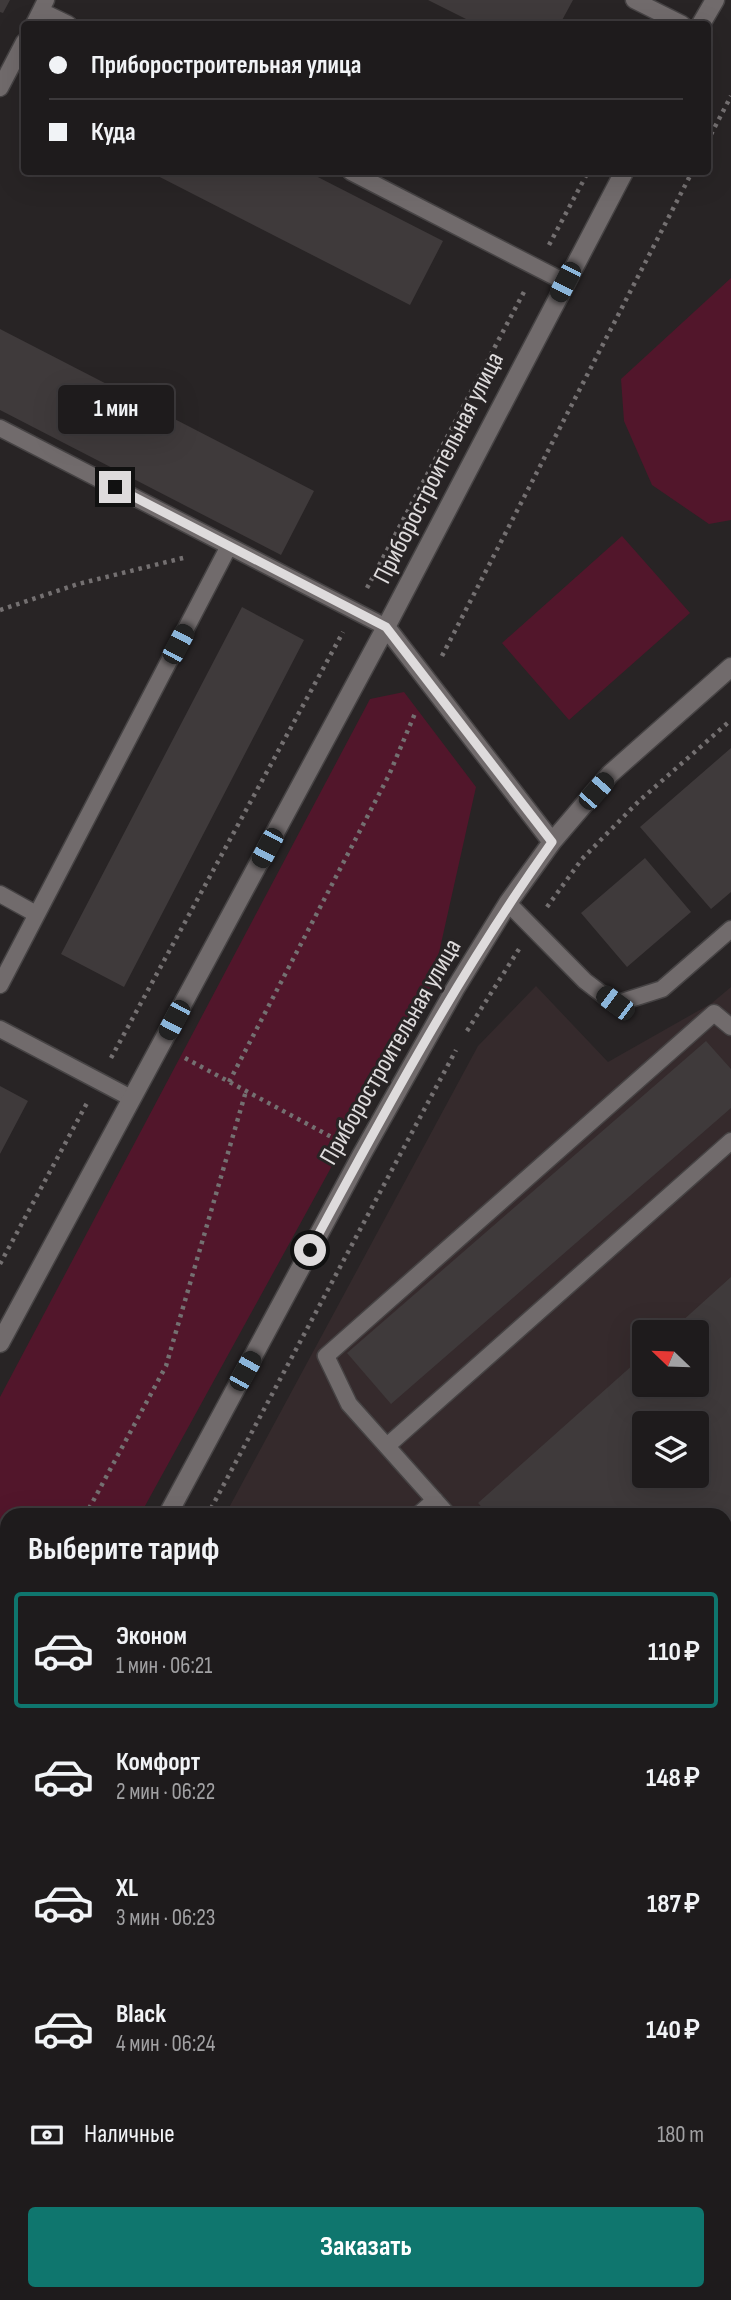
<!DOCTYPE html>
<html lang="ru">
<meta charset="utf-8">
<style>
:root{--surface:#1e1b1c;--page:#262425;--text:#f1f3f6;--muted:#a1a1a3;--line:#3c393b;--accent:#0f766e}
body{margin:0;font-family:"Sofia Sans Condensed",sans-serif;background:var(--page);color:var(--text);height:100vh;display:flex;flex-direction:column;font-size:26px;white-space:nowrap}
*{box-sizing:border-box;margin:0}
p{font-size:23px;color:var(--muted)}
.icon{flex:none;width:38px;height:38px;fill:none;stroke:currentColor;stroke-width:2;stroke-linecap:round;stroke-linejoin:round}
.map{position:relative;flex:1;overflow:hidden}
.drawer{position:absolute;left:0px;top:1508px;width:732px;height:793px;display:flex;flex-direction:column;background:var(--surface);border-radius:21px 21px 0 0;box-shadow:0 7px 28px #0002,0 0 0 2px var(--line)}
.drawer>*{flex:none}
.banner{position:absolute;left:21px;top:21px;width:690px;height:154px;border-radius:7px;box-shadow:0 7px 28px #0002,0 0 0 2px var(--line);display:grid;align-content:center;height:154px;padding:0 28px;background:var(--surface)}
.needle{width:46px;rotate:293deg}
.controls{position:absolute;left:632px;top:1320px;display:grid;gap:14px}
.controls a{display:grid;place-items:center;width:77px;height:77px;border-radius:7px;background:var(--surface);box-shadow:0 7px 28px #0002,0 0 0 2px var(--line);font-size:35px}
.end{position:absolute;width:32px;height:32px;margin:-16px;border:9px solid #dedbdc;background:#111;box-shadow:0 0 0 4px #111}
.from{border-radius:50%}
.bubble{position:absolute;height:49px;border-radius:7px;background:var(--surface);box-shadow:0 7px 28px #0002,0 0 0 2px var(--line);font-size:23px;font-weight:700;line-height:49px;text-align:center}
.car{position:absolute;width:21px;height:42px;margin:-21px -10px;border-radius:9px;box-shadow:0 0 5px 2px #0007;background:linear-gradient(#222 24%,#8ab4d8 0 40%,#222 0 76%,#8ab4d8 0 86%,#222 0)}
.banner b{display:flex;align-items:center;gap:24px;height:66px;font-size:26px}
.banner b+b{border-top:2px solid var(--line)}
.banner i{width:18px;height:18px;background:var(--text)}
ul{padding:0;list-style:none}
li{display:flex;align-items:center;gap:21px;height:116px;margin:0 14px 10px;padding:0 14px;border:4px solid transparent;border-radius:7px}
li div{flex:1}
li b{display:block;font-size:26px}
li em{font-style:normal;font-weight:700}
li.current{border-color:var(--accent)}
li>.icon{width:63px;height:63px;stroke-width:1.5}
h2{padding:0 28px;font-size:32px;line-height:84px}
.pay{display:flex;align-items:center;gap:18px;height:77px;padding:0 28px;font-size:26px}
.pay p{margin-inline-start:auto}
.button{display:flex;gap:14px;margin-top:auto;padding:14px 28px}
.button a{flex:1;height:80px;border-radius:7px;background:var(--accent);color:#fff;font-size:28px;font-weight:700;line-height:80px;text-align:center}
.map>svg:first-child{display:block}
.built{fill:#352a2c;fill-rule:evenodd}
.green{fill:#52162b}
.building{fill:#3f3a3b;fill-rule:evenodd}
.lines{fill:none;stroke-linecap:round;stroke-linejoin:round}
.lane-casing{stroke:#464344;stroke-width:19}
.secondary-casing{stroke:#464344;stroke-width:21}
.path{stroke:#747071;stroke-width:4.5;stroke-dasharray:3.5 5;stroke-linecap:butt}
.lane{stroke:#716b6c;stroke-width:16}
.secondary{stroke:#716b6c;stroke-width:18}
.route{stroke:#dedbdc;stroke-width:9}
.labels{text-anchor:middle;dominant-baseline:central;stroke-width:6;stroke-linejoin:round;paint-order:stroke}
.street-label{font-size:26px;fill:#dedbdc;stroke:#282425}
</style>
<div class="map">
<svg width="731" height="2300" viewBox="0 0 731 2300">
<rect width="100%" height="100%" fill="#282425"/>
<path class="built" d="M 536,986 L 608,1062 L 712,1003 L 731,987 L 731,2300 L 187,2300 L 190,2294 L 724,2294 L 724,1516 L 225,1515 L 478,1046 ZM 644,1332 L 696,1332 L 696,1384 L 644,1384 ZM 644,1423 L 696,1423 L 696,1475 L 644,1475 Z"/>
<path class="green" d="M 731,278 L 731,520 L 709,524 L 652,485 L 624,421 L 621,379 Z
M 622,536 L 690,613 L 569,720 L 502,643 Z
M 404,692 L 476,787 L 432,984 L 140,1515 L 7,1516 L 7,1757 L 0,1770 L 0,1397 L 370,699 Z"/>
<path class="building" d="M 0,0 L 10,0 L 3,13 L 0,12 Z
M 428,0 L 573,0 L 560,24 L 476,24 Z
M 150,172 L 308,172 L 443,241 L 410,305 Z
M 0,329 L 314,491 L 281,555 L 0,410 Z
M 242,607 L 304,640 L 124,987 L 61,954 Z
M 731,748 L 731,892 L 711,909 L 640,827 Z
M 645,858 L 691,912 L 627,967 L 581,913 Z
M 706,1041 L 731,1069 L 731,1108 L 391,1404 L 347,1353 Z
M 0,1086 L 28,1101 L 0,1154 Z
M 731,1277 L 731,1787 L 724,1780 L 724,1516 L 490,1516 L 478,1503 L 644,1355 L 644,1384 L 696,1384 L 696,1332 L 670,1332 ZM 644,1423 L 696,1423 L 696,1475 L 644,1475 Z
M 724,1869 L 731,1876 L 731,2001 L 724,1994 Z
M 0,1992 L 7,1995 L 7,2294 L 58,2294 L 55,2300 L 0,2300 Z"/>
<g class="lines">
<g class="lane-casing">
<path id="lane" d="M 634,0 L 682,24
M 41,11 L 68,24
M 34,24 L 46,0
M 0,88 L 24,42
M 351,172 L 565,282
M 0,428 L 386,627
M 0,894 L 36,914
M 508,903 L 585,981 L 615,1004 L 662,989 L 731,929
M 0,985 L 229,546
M 0,1029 L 131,1098
M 387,1446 L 731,1141
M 417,1516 L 435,1500
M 449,1516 L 349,1404 L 326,1356 L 714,1013 L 731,1027
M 724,1824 L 731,1831
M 724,2239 L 731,2234
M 155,2300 L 158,2294
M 650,2300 L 657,2294"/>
</g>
<g class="secondary-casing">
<path id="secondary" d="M 701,24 L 715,0
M 386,627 L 552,842
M 0,1343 L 386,627 L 624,172
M 167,1516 L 362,1154 L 455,989 L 508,903 L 552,842 L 610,774 L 731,667
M 0,1823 L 7,1810"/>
</g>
<path class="path" d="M 707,142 L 731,96
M 549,245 L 588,172
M 367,588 L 525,290
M 0,610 L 78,584 L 187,557
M 442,656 L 692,172
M 547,907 L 582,859 L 639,801 L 731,720
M 467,1031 L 519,949
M 111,1058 L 343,632
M 185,1058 L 337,1140
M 229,1082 L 389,775 L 416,711
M 0,1264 L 87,1103
M 85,1516 L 166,1366 L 246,1091
M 207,1516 L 456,1050
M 0,1672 L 7,1659
M 0,1900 L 7,1887"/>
<use href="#lane" class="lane"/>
<use href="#secondary" class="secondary"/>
</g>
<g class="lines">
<path class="route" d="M 115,487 L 386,627 L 552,842 C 460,971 385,1111 310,1250"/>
</g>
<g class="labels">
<g class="street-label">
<text transform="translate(439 468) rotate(-63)">Приборостроительная улица</text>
<text transform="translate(391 1052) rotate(-60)">Приборостроительная улица</text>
</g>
</g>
</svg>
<div class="controls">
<a><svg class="needle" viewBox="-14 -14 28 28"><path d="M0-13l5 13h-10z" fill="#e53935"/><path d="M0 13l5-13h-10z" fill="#a1a1a3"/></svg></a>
<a><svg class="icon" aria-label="layers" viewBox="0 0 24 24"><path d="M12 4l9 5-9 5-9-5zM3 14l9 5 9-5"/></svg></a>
</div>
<i class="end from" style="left:310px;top:1250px"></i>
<i class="end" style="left:115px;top:487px"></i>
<div class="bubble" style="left:58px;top:385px;width:116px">1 мин</div>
<i class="car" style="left:565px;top:282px;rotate:207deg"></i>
<i class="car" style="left:178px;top:644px;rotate:28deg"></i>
<i class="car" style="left:596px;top:791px;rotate:41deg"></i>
<i class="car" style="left:267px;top:848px;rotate:208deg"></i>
<i class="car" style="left:615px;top:1003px;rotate:307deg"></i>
<i class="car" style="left:174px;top:1020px;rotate:208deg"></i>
<i class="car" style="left:245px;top:1371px;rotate:29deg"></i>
<div class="banner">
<b><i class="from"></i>Приборостроительная улица</b>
<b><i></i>Куда</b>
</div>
<section class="drawer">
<h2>Выберите тариф</h2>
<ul>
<li class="current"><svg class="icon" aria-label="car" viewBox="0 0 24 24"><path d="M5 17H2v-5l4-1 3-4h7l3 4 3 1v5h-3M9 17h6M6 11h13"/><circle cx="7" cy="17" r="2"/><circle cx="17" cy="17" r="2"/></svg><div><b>Эконом</b><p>1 мин · 06:21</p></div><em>110 ₽</em></li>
<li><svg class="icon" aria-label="car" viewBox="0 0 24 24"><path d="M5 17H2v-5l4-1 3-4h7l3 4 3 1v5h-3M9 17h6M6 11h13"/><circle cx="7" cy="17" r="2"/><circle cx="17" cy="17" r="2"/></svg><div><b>Комфорт</b><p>2 мин · 06:22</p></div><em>148 ₽</em></li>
<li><svg class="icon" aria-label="car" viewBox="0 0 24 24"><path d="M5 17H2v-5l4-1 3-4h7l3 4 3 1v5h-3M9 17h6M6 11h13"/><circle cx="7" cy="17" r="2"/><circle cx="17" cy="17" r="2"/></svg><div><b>XL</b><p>3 мин · 06:23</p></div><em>187 ₽</em></li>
<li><svg class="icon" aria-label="car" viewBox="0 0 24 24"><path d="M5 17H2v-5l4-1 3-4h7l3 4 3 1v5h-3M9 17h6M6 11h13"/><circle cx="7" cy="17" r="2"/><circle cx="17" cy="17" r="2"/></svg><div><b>Black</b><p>4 мин · 06:24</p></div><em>140 ₽</em></li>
</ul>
<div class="pay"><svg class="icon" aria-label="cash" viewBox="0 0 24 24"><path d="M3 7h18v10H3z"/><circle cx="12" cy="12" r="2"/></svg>Наличные<p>180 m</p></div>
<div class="button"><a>Заказать</a></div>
</section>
</div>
